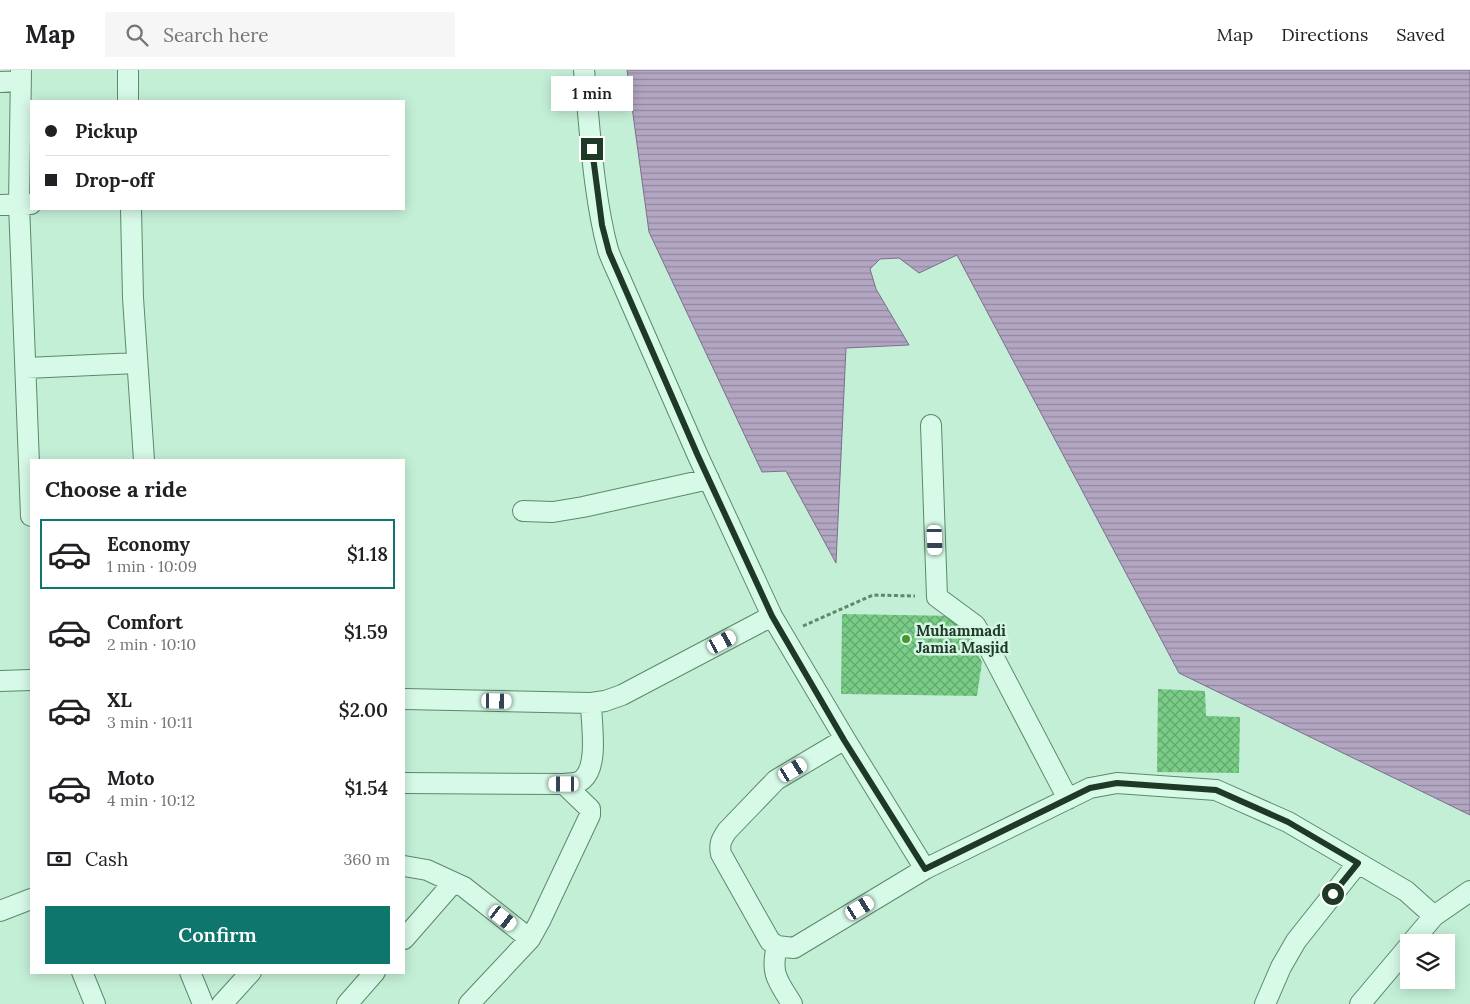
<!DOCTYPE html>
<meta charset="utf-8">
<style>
:root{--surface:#fff;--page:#f6f6f6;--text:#202124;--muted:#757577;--line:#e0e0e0;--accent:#0f766e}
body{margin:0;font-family:Lora,serif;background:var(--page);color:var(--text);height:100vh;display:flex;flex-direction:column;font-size:19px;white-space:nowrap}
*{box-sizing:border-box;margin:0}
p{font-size:16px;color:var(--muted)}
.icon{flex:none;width:28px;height:28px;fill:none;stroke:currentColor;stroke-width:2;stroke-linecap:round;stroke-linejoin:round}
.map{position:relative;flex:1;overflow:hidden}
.panel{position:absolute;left:30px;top:389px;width:375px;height:515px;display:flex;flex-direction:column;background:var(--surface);border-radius:0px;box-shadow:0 2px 12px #0003}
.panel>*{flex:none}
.hud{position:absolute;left:30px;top:30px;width:375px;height:110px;border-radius:0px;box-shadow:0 2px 12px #0003;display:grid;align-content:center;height:110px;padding:0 15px;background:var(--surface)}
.fabs{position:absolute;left:1400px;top:864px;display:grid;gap:10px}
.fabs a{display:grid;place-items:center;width:55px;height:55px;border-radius:0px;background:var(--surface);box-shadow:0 2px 12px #0003;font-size:25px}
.end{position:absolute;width:22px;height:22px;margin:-11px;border:6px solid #1e3925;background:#fff;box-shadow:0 0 0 2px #fff}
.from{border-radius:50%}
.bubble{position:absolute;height:35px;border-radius:0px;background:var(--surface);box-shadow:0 2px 12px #0003;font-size:16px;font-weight:600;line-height:35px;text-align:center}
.car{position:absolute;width:15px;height:30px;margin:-15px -8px;border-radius:6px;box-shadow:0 0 4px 1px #0007;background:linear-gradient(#fff 24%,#345 0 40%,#fff 0 76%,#345 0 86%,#fff 0)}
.hud b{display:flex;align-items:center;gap:18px;height:48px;font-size:19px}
.hud b+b{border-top:1px solid var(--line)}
.hud i{width:12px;height:12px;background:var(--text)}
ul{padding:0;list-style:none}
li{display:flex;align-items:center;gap:15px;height:70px;margin:0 10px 8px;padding:0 5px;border:2px solid transparent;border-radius:0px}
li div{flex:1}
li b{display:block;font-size:19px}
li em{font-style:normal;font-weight:600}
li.on{border-color:var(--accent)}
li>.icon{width:45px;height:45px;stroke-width:1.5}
h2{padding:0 15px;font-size:22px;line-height:60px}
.pay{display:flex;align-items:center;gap:12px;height:55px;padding:0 15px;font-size:19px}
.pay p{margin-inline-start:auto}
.cta{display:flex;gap:10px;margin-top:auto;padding:10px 15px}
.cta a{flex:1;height:58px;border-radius:0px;background:var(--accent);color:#fff;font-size:20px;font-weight:600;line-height:58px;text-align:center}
header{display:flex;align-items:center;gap:30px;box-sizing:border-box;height:70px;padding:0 25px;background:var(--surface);border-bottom:1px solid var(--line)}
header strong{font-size:24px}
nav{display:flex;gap:28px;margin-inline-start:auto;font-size:18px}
.search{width:350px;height:45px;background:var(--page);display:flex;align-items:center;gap:12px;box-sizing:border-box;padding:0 18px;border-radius:0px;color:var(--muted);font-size:19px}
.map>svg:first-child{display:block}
.water{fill:url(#water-rules);stroke:#7e6c90}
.building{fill:url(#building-cross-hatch)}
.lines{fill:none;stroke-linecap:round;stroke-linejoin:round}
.street-casing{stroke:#5a8a68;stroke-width:22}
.path{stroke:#5a8a68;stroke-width:3;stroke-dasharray:4 2.5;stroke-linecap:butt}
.street{stroke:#d7f9e7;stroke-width:20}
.route{stroke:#1e3925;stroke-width:6}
.poi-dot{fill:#469929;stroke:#d4f6e4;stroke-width:2}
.labels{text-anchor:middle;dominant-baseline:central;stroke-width:5;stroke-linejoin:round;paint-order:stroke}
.poi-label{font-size:15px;font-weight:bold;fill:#1e3925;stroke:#d4f6e4;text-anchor:start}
</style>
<header>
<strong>Map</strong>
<div class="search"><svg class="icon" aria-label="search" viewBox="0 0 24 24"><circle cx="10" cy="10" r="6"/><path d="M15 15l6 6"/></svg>Search here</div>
<nav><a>Map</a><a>Directions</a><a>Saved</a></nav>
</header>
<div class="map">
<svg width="1470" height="934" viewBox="0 0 1470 934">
<defs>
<pattern id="water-rules" width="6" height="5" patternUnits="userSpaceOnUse" patternTransform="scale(1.25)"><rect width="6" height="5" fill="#b3a6c2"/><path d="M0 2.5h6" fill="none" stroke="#91889d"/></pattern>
<pattern id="building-cross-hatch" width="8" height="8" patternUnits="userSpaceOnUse" patternTransform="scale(1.25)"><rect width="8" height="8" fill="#79cd87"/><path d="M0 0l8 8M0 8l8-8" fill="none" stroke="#63a76e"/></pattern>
</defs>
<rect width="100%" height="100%" fill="#c4efd7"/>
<path class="water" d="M 627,0 L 1470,0 L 1470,745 L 1179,603 L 957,185 L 919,203 L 899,188 L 880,189 L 870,199 L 876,219 L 909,275 L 846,278 L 836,493 L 786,401 L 762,402 L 649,162 Z"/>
<path class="building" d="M 842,544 L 957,546 L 982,592 L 977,626 L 841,624 Z
M 1158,619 L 1205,621 L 1206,646 L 1240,647 L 1239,703 L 1157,702 Z"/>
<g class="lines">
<g class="street-casing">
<path id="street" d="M 21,0 L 19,134 L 31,446
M 128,0 L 128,31
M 584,0 C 590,58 593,124 608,180 C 611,189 616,199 620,208 L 698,386 L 772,546 L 845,669 L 925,799 L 1090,718 L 1117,713 L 1216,720 L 1288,752 L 1406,821 L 1434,846
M 0,12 L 20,11
M 0,135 L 31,134
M 131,139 L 133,228 L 144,390
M 26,298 L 137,293
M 931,355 L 937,527 L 975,555 L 990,580 L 1068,729
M 523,441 L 553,442 L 583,437 L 709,409
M 0,611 L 31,610
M 404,629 L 591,633 L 605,631 L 622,625 L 772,546
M 845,669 L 776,710 L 727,761 C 721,770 719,774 721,784 L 770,871 L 777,876 L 794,878 L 925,799
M 404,713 L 564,714 C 571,713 578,714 583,709 C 599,695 591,652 591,633
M 404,796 L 427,800 L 464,817 L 530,869
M 0,841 L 31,829
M 404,869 L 453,813
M 1412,872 L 1434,846 L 1470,821
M 777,876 C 770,904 778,911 792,934
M 82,902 L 95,934
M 190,902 L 203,934
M 222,934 L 251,902
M 347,934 L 375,902
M 469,934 L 530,869 L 540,851 L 590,745 L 590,739 L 564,714
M 1265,934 L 1281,897 L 1296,871 L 1358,793
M 1360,934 L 1409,876"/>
</g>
<path class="path" d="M 803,556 L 873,525 L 915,526"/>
<use href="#street" class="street"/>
</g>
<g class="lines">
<path class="route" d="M 592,79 L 602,155 L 609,182 L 698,386 L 772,546 L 844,670 L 925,799 L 1090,718 L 1117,713 L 1216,720 L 1288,752 L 1358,793 L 1333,824"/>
</g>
<circle class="poi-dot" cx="906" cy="569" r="5"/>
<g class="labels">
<g class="poi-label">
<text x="916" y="560">Muhammadi<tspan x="916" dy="17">Jamia Masjid</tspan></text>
</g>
</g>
</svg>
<div class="fabs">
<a><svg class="icon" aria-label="layers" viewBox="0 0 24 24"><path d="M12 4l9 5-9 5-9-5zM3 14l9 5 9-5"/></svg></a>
</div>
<i class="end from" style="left:1333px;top:824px"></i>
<i class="end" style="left:592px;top:79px"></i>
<div class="bubble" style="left:551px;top:6px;width:82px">1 min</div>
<i class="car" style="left:935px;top:470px;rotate:178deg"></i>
<i class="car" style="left:722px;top:572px;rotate:62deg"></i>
<i class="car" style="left:497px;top:631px;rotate:91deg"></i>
<i class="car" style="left:793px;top:700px;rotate:59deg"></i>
<i class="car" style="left:564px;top:714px;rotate:270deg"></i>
<i class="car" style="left:860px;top:838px;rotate:59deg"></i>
<i class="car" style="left:503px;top:848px;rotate:128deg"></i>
<div class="hud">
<b><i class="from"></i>Pickup</b>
<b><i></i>Drop-off</b>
</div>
<section class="panel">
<h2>Choose a ride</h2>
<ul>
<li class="on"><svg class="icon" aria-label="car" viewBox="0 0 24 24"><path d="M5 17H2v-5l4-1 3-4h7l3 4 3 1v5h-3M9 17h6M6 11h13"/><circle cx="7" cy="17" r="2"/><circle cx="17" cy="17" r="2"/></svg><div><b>Economy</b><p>1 min · 10:09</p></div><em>$1.18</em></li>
<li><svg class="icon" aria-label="car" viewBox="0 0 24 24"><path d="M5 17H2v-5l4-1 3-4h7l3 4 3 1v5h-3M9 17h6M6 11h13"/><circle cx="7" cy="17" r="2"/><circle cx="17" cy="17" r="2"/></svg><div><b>Comfort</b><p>2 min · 10:10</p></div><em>$1.59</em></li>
<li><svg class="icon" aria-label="car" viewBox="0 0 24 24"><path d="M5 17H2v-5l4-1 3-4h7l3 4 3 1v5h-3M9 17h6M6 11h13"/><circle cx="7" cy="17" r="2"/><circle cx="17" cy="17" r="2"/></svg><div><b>XL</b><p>3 min · 10:11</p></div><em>$2.00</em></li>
<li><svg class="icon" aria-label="car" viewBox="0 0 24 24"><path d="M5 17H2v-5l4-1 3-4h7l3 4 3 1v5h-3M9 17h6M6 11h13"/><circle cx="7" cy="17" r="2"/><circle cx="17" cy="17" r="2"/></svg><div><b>Moto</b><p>4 min · 10:12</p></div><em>$1.54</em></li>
</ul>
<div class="pay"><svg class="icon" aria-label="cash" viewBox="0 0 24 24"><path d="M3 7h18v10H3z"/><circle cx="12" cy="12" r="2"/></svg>Cash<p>360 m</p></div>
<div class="cta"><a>Confirm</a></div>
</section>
</div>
